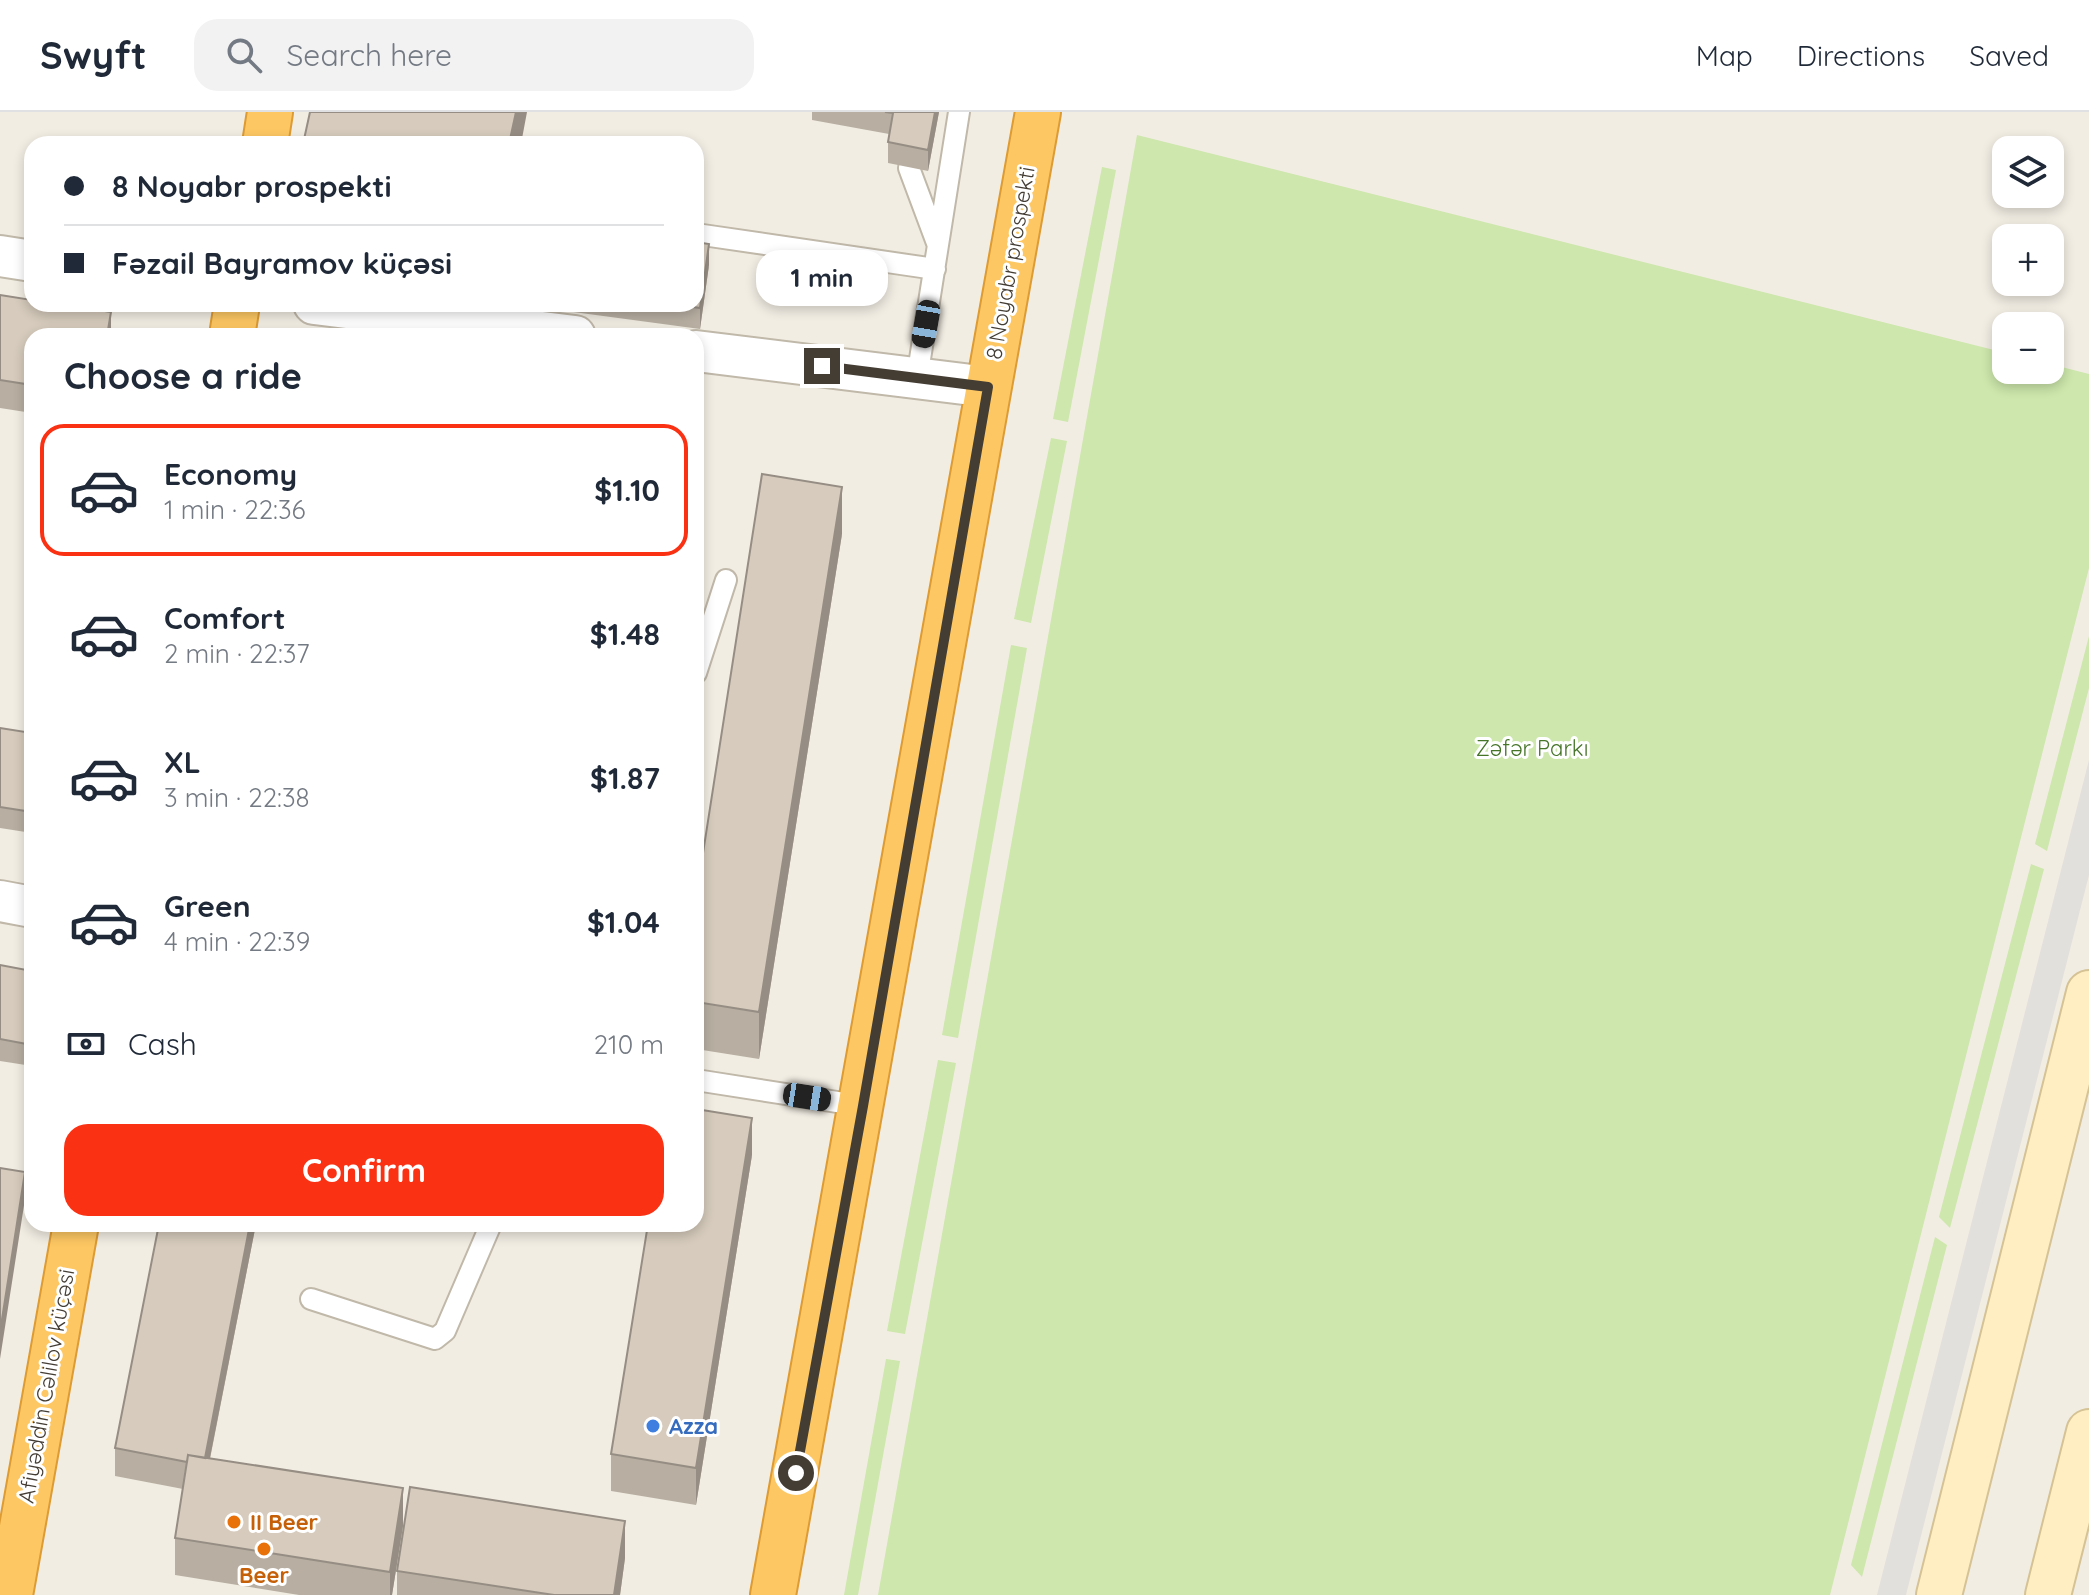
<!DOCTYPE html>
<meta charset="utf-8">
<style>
:root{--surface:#fff;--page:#f2f2f3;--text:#1f2937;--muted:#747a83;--line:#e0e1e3;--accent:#fa3113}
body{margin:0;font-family:Quicksand,sans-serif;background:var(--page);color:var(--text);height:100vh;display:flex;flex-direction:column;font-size:30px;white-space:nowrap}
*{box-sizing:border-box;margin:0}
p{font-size:26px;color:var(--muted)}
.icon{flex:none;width:44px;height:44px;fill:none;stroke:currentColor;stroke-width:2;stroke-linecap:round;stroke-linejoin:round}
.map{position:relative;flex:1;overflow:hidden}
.details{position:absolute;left:24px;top:216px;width:680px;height:904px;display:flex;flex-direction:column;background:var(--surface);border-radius:24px;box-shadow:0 4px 12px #0003}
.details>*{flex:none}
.banner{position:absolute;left:24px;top:24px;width:680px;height:176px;border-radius:24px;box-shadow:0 4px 12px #0003;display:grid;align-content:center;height:176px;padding:0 40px;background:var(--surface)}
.buttons{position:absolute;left:1992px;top:24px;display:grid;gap:16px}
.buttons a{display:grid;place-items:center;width:72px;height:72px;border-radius:16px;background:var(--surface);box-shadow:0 4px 12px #0003;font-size:40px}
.end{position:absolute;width:36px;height:36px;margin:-18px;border:10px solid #443d34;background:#fff;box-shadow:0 0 0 4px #fff}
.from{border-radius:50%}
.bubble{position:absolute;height:56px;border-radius:24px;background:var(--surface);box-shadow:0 4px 12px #0003;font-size:26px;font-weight:800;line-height:56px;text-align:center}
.car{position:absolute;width:24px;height:48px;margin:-24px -12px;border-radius:10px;box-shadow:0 0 6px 2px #0007;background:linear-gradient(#222 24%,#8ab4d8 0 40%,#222 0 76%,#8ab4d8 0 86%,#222 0)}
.banner b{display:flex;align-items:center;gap:28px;height:76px;font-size:30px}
.banner b+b{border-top:2px solid var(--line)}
.banner i{width:20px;height:20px;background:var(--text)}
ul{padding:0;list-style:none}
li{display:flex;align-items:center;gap:24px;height:132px;margin:0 16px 12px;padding:0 24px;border:4px solid transparent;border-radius:24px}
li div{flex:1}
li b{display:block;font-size:30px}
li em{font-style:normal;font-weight:800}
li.selected{border-color:var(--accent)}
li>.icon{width:72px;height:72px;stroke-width:1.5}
h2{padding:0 40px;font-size:36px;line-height:96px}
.pay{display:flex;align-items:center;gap:20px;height:88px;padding:0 40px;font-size:30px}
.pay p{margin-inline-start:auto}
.action{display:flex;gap:16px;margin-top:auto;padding:16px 40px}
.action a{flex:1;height:92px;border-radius:24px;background:var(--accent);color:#fff;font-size:32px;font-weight:800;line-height:92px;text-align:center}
header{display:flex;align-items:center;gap:48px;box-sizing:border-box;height:112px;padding:0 40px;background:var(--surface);border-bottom:2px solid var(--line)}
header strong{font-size:38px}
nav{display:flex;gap:44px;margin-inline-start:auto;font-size:28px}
.search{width:560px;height:72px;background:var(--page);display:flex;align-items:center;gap:20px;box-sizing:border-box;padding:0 28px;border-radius:24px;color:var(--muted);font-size:30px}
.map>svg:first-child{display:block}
.green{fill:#cde7ac}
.parking{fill:#e2e0dc}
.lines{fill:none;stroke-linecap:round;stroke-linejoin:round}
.lane-casing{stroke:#c0b8a9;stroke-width:24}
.street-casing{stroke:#c0b8a9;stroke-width:44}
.secondary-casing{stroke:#d5c295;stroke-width:48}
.highway-casing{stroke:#dd9b33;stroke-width:48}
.lane{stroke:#fff;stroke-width:20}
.street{stroke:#fff;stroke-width:40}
.secondary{stroke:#feeec1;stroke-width:44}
.highway{stroke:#fdc763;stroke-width:44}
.wall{fill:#b8afa2}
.shaded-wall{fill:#968e84}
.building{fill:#d6cbbc;stroke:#968e84;stroke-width:2}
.route{stroke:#443d34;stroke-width:10}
.shop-dot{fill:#3f7fe0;stroke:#fff;stroke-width:3}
.food-dot{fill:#e8710a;stroke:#fff;stroke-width:3}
.labels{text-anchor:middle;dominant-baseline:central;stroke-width:6;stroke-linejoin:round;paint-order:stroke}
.street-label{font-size:22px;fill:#443d34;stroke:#fff}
.park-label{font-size:22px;fill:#467528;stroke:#fff}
.shop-label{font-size:22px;font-weight:bold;fill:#366cbe;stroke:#fff;text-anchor:start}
.food-label{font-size:22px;font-weight:bold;fill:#c56008;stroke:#fff;text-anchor:start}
</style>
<header>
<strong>Swyft</strong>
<div class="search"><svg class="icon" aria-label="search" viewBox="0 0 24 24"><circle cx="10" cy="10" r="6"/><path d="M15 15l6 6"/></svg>Search here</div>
<nav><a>Map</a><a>Directions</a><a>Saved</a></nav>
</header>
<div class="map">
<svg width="2089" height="1483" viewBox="0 0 2089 1483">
<rect width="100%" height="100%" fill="#f2ede3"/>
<path class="green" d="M 1137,23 L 2006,241 L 2006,258 L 2050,258 L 2050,252 L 2089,262 L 2089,456 L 1830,1483 L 878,1483 Z
M 1102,55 L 1116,58 L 1068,310 L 1053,307 Z
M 1051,326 L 1067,329 L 1031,511 L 1014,507 Z
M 2089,524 L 2089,576 L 2047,739 L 2035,732 Z
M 1011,533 L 1027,536 L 958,926 L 942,923 Z
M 2031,752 L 2044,757 L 1950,1116 L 1939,1105 Z
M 938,948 L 956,951 L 905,1222 L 887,1219 Z
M 1935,1125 L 1947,1133 L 1862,1465 L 1851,1453 Z
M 886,1247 L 900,1249 L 858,1483 L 844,1483 Z"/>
<path class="parking" d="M 2089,648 L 2089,763 L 1906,1483 L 1877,1483 Z"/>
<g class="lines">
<g class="lane-casing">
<path id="lane" d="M 909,56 L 937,131
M 696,122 L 935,157
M 917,266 L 959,0
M 696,561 L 726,468
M 696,968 L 863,994
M 311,1187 L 435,1227 L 445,1219 L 491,1112"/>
</g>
<g class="street-casing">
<path id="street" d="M 0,144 L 32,149
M 314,192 L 575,224
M 696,239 L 988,275
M 0,789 L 32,795"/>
</g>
<g class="secondary-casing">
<path id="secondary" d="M 1939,1483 L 2089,881
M 2048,1483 L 2089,1320"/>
</g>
<g class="highway-casing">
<path id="highway" d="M 265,32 L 270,0
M 232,224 L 237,192
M 10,1483 L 76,1112
M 773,1483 C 864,989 947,494 1038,0"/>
</g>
<use href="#lane" class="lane"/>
<use href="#street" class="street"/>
<use href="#secondary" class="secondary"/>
<use href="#highway" class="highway"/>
</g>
<path class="wall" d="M 812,0 L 939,0 L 928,59 L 888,51 L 888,30 L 889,22 L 812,8 Z
M 709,153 L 700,217 L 566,199 L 566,192 L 696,192 Z
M 0,183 L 111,224 L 32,224 L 32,301 L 0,296 Z
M 842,422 L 759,947 L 696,937 L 696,786 Z
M 0,616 L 32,621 L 32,721 L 0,716 Z
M 0,853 L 32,859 L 32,954 L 0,949 Z
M 752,1043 L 696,1393 L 611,1379 L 611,1342 Z
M 256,1112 L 210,1347 L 403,1414 L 392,1483 L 299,1483 L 175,1463 L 175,1426 L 183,1377 L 115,1364 L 115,1336 Z
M 625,1446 L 620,1483 L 397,1483 L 397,1459 Z"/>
<path class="shaded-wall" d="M 516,0 L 527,0 L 521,32 L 509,32 Z
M 935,0 L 939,0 L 928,59 L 928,38 Z
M 709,132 L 709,153 L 700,217 L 700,196 Z
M 111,200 L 111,224 L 107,224 Z
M 842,375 L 842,422 L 759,947 L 759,900 Z
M 752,1006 L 752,1043 L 696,1393 L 696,1356 Z
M 25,1060 L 25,1087 L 0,1247 L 0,1220 Z
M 250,1112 L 256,1112 L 203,1381 L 203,1354 Z
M 403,1376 L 403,1414 L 392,1483 L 390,1483 L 390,1460 Z
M 625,1409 L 625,1446 L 620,1483 L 614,1483 Z"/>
<path class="building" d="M 310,0 L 516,0 L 509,32 L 303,32 Z
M 885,0 L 935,0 L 928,38 L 888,30 L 893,1 Z
M 696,130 L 709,132 L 700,196 L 673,192 L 696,192 Z
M 0,183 L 32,188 L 32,192 L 61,192 L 111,200 L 107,224 L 32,224 L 32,273 L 0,268 Z
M 762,362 L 842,375 L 759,900 L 696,890 L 696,786 Z
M 0,616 L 32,621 L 32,700 L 0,695 Z
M 0,853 L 32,859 L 32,933 L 0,927 Z
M 696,997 L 752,1006 L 696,1356 L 611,1342 L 648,1112 L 696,1112 Z
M 0,1056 L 25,1060 L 0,1220 Z
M 159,1112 L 250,1112 L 205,1346 L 188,1343 L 187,1350 L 115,1336 Z
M 188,1343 L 403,1376 L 390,1460 L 175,1426 Z
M 410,1375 L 625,1409 L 614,1483 L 554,1483 L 397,1459 Z"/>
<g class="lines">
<path class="route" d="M 796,1361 L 863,994 L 988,275 L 822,254"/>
</g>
<circle class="shop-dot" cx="653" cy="1314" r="8"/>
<g class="food-dot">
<circle cx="234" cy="1410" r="8"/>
<circle cx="264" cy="1437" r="8"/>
</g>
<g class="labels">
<g class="street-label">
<text transform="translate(1010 151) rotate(-80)">8 Noyabr prospekti</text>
<text transform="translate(46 1274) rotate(-80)">Afiyəddin Cəlilov küçəsi</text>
</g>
<g class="park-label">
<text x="1532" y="636">Zəfər Parkı</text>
</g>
<g class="shop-label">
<text x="669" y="1314">Azza</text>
</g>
<g class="food-label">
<text x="250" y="1410">II Beer</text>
<text x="264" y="1463" text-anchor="middle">Beer</text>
</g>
</g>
</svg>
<div class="buttons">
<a><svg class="icon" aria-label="layers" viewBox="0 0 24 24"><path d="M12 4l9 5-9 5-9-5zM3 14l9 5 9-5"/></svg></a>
<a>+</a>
<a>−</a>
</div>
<i class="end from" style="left:796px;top:1361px"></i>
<i class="end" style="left:822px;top:254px"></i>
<div class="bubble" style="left:756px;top:138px;width:132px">1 min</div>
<i class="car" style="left:926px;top:212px;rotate:190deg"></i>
<i class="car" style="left:807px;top:985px;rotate:99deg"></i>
<div class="banner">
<b><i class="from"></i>8 Noyabr prospekti</b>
<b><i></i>Fəzail Bayramov küçəsi</b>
</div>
<section class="details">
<h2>Choose a ride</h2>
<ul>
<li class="selected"><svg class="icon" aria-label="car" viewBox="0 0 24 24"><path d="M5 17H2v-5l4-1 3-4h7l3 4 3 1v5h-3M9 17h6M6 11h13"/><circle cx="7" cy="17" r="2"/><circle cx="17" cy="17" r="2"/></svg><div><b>Economy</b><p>1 min · 22:36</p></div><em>$1.10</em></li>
<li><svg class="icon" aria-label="car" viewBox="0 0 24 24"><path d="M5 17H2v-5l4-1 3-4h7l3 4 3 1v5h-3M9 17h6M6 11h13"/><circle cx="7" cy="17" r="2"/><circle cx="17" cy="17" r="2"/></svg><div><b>Comfort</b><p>2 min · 22:37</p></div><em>$1.48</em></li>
<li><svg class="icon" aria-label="car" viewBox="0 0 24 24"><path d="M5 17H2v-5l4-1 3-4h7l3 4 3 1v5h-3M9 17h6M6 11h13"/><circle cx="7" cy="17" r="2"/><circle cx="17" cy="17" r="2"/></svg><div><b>XL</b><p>3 min · 22:38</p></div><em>$1.87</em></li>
<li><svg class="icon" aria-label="car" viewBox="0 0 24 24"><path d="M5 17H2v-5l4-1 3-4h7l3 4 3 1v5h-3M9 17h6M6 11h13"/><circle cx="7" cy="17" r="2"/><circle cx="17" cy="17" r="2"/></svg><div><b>Green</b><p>4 min · 22:39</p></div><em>$1.04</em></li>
</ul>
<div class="pay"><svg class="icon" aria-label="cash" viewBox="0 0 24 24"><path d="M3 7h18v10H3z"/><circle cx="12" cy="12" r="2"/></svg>Cash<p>210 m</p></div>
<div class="action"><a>Confirm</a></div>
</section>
</div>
